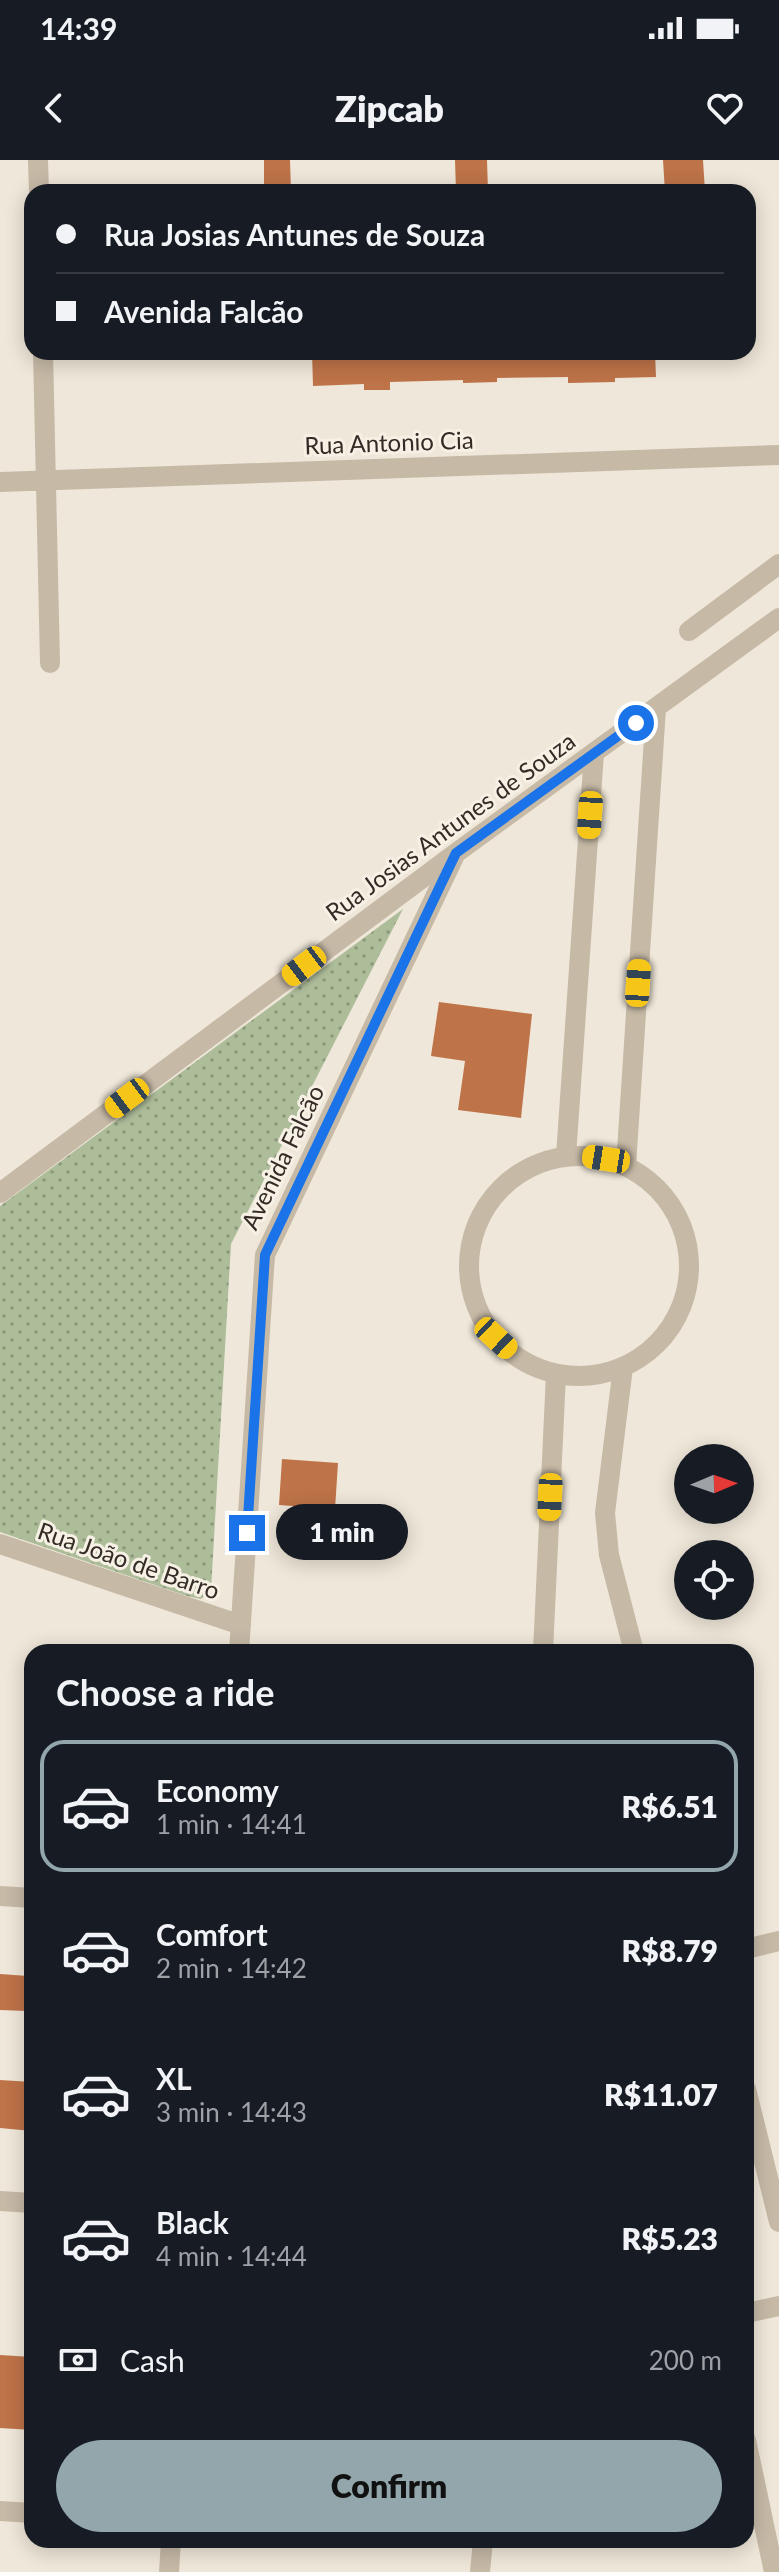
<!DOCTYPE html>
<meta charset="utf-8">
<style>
:root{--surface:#171b24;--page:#242831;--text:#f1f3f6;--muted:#9ea1a6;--line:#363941;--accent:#92a6ac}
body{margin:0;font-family:Lato,sans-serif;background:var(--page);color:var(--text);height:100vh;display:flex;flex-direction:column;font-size:30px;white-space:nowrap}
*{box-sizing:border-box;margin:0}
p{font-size:26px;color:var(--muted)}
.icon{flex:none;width:44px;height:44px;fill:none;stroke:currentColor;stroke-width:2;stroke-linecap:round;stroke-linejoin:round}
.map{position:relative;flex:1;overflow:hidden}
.panel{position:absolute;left:24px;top:1484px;width:730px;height:904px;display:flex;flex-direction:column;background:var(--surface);border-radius:24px;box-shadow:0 4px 20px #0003}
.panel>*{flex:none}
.top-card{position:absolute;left:24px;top:24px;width:732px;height:176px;border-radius:24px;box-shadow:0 4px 20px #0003;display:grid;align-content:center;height:176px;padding:0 32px;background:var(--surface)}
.needle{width:52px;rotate:88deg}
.buttons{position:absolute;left:674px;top:1284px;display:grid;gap:16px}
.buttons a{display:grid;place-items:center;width:80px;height:80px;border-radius:50%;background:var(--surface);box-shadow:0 4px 20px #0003;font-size:40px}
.end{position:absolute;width:36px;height:36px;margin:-18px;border:10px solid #1a73e8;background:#fff;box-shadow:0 0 0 4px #fff}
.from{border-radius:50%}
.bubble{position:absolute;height:56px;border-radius:28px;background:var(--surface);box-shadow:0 4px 20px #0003;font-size:26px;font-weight:800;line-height:56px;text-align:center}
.car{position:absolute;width:24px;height:48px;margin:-24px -12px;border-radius:10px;box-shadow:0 0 6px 2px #0007;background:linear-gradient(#f5c518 24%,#345 0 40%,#f5c518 0 76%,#345 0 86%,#f5c518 0)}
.top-card b{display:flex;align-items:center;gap:28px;height:76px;font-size:30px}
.top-card b+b{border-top:2px solid var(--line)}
.top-card i{width:20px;height:20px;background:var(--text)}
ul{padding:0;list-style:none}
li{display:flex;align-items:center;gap:24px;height:132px;margin:0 16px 12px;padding:0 16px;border:4px solid transparent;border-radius:24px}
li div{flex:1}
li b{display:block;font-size:30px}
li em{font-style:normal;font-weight:800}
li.selected{border-color:var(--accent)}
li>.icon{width:72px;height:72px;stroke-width:1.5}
h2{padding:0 32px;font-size:36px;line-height:96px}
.pay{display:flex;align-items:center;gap:20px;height:88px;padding:0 32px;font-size:30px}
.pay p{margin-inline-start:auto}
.primary-button{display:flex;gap:16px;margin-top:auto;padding:16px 32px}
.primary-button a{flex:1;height:92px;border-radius:48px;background:var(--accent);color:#111;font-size:32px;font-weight:800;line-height:92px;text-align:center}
.status{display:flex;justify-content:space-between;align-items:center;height:56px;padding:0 40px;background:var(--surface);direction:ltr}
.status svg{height:22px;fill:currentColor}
header{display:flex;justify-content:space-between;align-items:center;height:104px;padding:0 32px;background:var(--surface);font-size:36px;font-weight:800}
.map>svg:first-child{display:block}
.grass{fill:url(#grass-dots)}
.building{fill:#be7348}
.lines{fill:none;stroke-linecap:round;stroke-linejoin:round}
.minor{stroke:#c6b9a6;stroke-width:20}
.route{stroke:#1a73e8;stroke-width:10}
.labels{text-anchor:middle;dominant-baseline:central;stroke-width:6;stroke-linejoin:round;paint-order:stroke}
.street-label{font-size:24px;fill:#332c26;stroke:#f7f1e5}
</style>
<div class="status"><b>14:39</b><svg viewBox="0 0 49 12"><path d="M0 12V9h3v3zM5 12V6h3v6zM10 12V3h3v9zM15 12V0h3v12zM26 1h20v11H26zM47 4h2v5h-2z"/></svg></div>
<header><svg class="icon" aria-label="back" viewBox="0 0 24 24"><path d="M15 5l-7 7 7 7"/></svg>Zipcab<svg class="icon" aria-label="heart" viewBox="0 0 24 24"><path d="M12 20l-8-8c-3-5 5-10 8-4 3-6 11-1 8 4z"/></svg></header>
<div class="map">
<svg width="779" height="2412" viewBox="0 0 779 2412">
<defs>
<pattern id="grass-dots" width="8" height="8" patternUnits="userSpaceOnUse" patternTransform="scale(2)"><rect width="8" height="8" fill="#adbd9a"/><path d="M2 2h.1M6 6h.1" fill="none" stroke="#8d9a7d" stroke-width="1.8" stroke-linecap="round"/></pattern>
</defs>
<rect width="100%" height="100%" fill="#efe7d9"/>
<path class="grass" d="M 403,749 L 231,1084 L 211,1430 L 201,1439 L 187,1436 L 0,1372 L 0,1046 Z"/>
<path class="building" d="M 264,0 L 290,0 L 291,32 L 264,32 Z
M 455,0 L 487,0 L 488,32 L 456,32 Z
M 663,0 L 703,0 L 705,32 L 665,32 Z
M 312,192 L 655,192 L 656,217 L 615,218 L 615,222 L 568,223 L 568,217 L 497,218 L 497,222 L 463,223 L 463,220 L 390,222 L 390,230 L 364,230 L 364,224 L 313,226 Z
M 439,842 L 532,854 L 521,958 L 458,950 L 465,901 L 431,896 Z
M 282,1299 L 338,1303 L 335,1349 L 279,1345 Z
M 0,1814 L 28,1816 L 26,1851 L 0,1850 Z
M 0,1920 L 32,1922 L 32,1971 L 0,1968 Z
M 0,2195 L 32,2197 L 32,2270 L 0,2268 Z"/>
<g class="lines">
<path class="minor" d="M 38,0 L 39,32
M 43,192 L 50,503
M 0,322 L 779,295
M 689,471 L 779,404
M 566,996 L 594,593
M469 1106a110 110 0 1 1 220 0a110 110 0 1 1-220 0Z
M 626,1006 L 656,548
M 0,1033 L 456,693 L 779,458
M 623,1207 L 605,1353 L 609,1395 L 634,1492
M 0,1384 L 241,1465
M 239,1492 L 265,1095 L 454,697
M 543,1492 L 556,1214
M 0,1736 L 32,1738
M 746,1789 L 779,1781
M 746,1929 L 779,2062
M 0,2041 L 32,2043
M 746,2153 L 779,2146
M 746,2280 L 774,2412
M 0,2351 L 32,2353
M 169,2412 L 171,2380
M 480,2412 L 483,2380"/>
</g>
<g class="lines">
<path class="route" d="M 247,1373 L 265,1095 L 442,722 L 456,693 L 636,563"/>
</g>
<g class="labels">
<g class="street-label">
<text transform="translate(389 282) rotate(-2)">Rua Antonio Cia</text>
<text transform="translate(450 666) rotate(-36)">Rua Josias Antunes de Souza</text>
<text transform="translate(282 997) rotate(-64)">Avenida Falcão</text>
<text transform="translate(129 1400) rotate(19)">Rua João de Barro</text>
</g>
</g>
</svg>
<div class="buttons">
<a><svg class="needle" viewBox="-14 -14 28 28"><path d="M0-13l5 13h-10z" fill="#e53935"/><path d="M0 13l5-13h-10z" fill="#9ea1a6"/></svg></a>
<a><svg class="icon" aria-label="locate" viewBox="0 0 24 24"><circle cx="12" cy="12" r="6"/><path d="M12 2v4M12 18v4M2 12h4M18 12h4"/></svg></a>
</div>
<i class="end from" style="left:636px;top:563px"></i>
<i class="end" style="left:247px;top:1373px"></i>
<div class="bubble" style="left:276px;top:1344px;width:132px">1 min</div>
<i class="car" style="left:590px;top:655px;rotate:184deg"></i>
<i class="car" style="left:304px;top:806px;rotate:233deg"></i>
<i class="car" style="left:638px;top:823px;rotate:4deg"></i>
<i class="car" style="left:127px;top:938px;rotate:233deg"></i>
<i class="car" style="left:606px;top:999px;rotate:279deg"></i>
<i class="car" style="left:496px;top:1178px;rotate:133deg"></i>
<i class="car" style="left:550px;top:1337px;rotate:183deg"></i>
<div class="top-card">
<b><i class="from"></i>Rua Josias Antunes de Souza</b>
<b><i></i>Avenida Falcão</b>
</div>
<section class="panel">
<h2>Choose a ride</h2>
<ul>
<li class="selected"><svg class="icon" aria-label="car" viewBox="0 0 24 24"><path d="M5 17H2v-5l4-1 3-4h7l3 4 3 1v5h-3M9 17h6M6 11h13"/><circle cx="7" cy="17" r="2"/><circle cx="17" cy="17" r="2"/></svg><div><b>Economy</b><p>1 min · 14:41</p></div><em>R$6.51</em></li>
<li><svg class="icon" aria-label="car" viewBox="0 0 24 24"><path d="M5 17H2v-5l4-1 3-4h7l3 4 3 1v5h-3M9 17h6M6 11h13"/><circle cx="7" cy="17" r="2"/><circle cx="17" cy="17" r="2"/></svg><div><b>Comfort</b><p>2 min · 14:42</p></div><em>R$8.79</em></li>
<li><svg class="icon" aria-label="car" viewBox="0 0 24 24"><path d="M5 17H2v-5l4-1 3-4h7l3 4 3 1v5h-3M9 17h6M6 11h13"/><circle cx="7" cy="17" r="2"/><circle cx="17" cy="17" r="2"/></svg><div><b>XL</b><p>3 min · 14:43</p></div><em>R$11.07</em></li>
<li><svg class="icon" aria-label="car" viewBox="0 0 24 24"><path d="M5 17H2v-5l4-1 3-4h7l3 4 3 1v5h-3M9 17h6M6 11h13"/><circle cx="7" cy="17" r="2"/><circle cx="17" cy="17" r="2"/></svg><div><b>Black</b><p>4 min · 14:44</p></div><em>R$5.23</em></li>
</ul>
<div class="pay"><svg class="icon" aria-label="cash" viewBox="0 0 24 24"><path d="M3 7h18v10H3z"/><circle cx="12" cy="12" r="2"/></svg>Cash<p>200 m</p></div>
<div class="primary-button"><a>Confirm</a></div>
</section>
</div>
